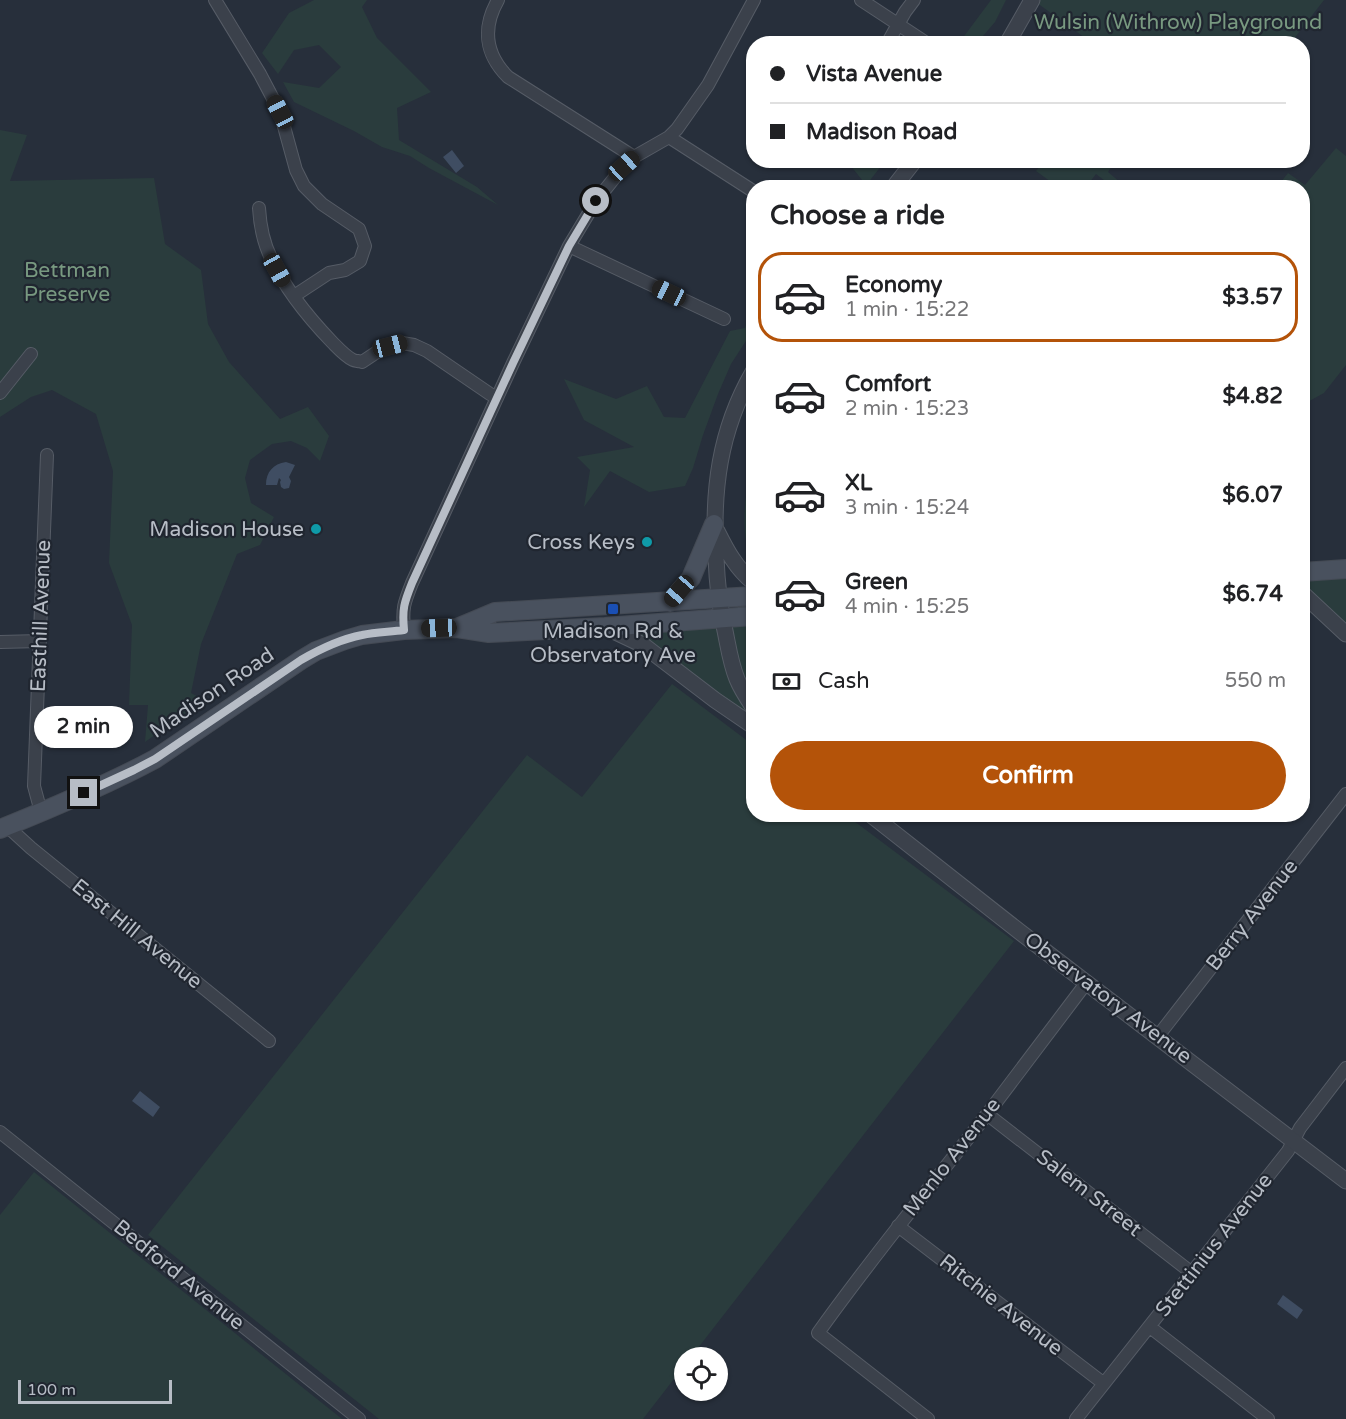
<!DOCTYPE html>
<meta charset="utf-8">
<style>
:root{--surface:#fff;--page:#f6f6f6;--text:#202124;--muted:#757577;--line:#e0e0e0;--accent:#b45309}
body{margin:0;font-family:"Varela Round",sans-serif;background:var(--page);color:var(--text);height:100vh;display:flex;flex-direction:column;font-size:22px;white-space:nowrap}
*{box-sizing:border-box;margin:0}
p{font-size:20px;color:var(--muted)}
.icon{flex:none;width:33px;height:33px;fill:none;stroke:currentColor;stroke-width:2;stroke-linecap:round;stroke-linejoin:round}
.map{position:relative;flex:1;overflow:hidden}
.details{position:absolute;left:746px;top:180px;width:564px;height:642px;display:flex;flex-direction:column;background:var(--surface);border-radius:24px;box-shadow:0 2px 4px #0004}
.details>*{flex:none}
.top-card{position:absolute;left:746px;top:36px;width:564px;height:132px;border-radius:24px;box-shadow:0 2px 4px #0004;display:grid;align-content:center;height:132px;padding:0 24px;background:var(--surface)}
.controls{position:absolute;left:674px;top:1347px;display:grid;gap:12px}
.controls a{display:grid;place-items:center;width:54px;height:54px;border-radius:50%;background:var(--surface);box-shadow:0 2px 4px #0004;font-size:30px}
.scale{position:absolute;left:18px;bottom:15px;width:154px;box-sizing:border-box;padding-left:6px;border:3px solid #b7bdc6;border-top:0;font-size:16px;line-height:21px;white-space:nowrap;color:#b7bdc6;-webkit-text-stroke:4px #202630;paint-order:stroke}
.end{position:absolute;width:27px;height:27px;margin:-14px;border:8px solid #b7bdc6;background:#111;box-shadow:0 0 0 3px #111}
.from{border-radius:50%}
.bubble{position:absolute;height:42px;border-radius:21px;background:var(--surface);box-shadow:0 2px 4px #0004;font-size:20px;font-weight:800;line-height:42px;text-align:center}
.car{position:absolute;width:18px;height:36px;margin:-18px -9px;border-radius:8px;box-shadow:0 0 4px 2px #0007;background:linear-gradient(#222 24%,#8ab4d8 0 40%,#222 0 76%,#8ab4d8 0 86%,#222 0)}
.top-card b{display:flex;align-items:center;gap:21px;height:57px;font-size:22px}
.top-card b+b{border-top:2px solid var(--line)}
.top-card i{width:15px;height:15px;background:var(--text)}
ul{padding:0;list-style:none}
li{display:flex;align-items:center;gap:18px;height:90px;margin:0 12px 9px;padding:0 12px;border:3px solid transparent;border-radius:24px}
li div{flex:1}
li b{display:block;font-size:22px}
li em{font-style:normal;font-weight:800}
li.current{border-color:var(--accent)}
li>.icon{width:54px;height:54px;stroke-width:1.5}
h2{padding:0 24px;font-size:27px;line-height:72px}
.pay{display:flex;align-items:center;gap:15px;height:66px;padding:0 24px;font-size:22px}
.pay p{margin-inline-start:auto}
.button{display:flex;gap:12px;margin-top:auto;padding:12px 24px}
.button a{flex:1;height:69px;border-radius:36px;background:var(--accent);color:#fff;font-size:24px;font-weight:800;line-height:69px;text-align:center}
.map>svg:first-child{display:block}
.green{fill:#2a3c3d}
.water{fill:#3f4d62}
.lines{fill:none;stroke-linecap:round;stroke-linejoin:round}
.minor-casing{stroke:#565c66;stroke-width:14}
.tertiary-casing{stroke:#565c66;stroke-width:17}
.secondary-casing{stroke:#444a54;stroke-width:20}
.minor{stroke:#3b414b;stroke-width:12}
.tertiary{stroke:#3b414b;stroke-width:15}
.secondary{stroke:#49515e;stroke-width:18}
.route{stroke:#b7bdc6;stroke-width:8}
.culture-dot{fill:#0f9aa8;stroke:#202630;stroke-width:2}
.transit-dot{fill:#1a4fb4;stroke:#202630;stroke-width:2}
.labels{text-anchor:middle;dominant-baseline:central;stroke-width:4.5;stroke-linejoin:round;paint-order:stroke}
.park-label{font-size:21px;fill:#789980;stroke:#202630}
.poi-label{font-size:21px;fill:#b7bdc6;stroke:#202630;text-anchor:end}
.street-label{font-size:21px;fill:#b7bdc6;stroke:#202630}
</style>
<div class="map">
<svg width="1346" height="1419" viewBox="0 0 1346 1419">
<rect width="100%" height="100%" fill="#272f3b"/>
<path class="green" d="M 314,0 L 367,0 L 362,7 L 377,38 L 431,92 L 397,108 L 399,140 L 477,187 L 498,205 L 429,168 L 410,156 L 382,147 L 354,131 L 294,102 L 283,82 L 319,88 L 341,67 L 319,45 L 294,50 L 278,74 L 262,53 L 289,13 Z
M 991,0 L 1006,0 L 995,22 L 977,43 L 959,43 Z
M 1033,0 L 1324,0 L 1290,44 L 1092,43 Z
M 0,130 L 27,135 L 10,181 L 154,178 L 165,244 L 201,270 L 208,324 L 229,362 L 280,419 L 308,407 L 329,436 L 320,461 L 307,448 L 291,441 L 272,444 L 250,460 L 245,478 L 251,503 L 274,517 L 260,545 L 237,554 L 201,644 L 191,693 L 204,700 L 145,742 L 148,705 L 129,705 L 132,625 L 109,563 L 113,471 L 96,414 L 52,390 L 31,397 L 0,417 Z
M 1336,148 L 1346,156 L 1346,365 L 1324,393 L 1302,405 L 1302,188 L 1277,187 L 1288,173 L 1305,185 Z
M 847,161 L 885,161 L 864,188 L 854,187 L 862,180 Z
M 1044,161 L 1104,161 L 1112,166 L 1108,172 L 1121,183 L 1120,187 L 1113,187 L 1096,174 L 1086,187 L 1058,187 L 1036,171 Z
M 753,305 L 753,330 L 731,364 L 718,394 L 703,435 L 693,468 L 685,486 L 649,492 L 610,471 L 584,507 L 590,470 L 577,457 L 634,447 L 584,420 L 564,379 L 616,399 L 647,386 L 664,417 L 685,418 L 730,331 L 745,328 Z
M 753,461 L 753,558 C 738,540 746,483 753,461 Z
M 1346,569 L 1346,634 L 1302,593 L 1302,572 Z
M 753,616 L 753,726 L 605,627 Z
M 672,684 L 753,745 L 753,814 L 846,815 L 1014,941 L 691,1357 L 684,1358 L 684,1366 L 643,1419 L 379,1419 L 148,1235 L 527,755 L 582,797 Z
M 34,1172 L 342,1419 L 0,1419 L 0,1215 Z"/>
<path class="water" d="M 452,150 L 464,166 L 456,173 L 443,157 Z
M 286,462 L 295,465 L 289,477 L 291,481 L 289,488 L 284,489 L 281,487 L 280,482 L 281,480 L 279,478 L 277,485 L 266,485 C 266,472 273,464 286,462 Z
M 140,1091 L 160,1107 L 153,1117 L 132,1101 Z
M 1283,1295 L 1303,1310 L 1297,1319 L 1277,1304 Z"/>
<g class="lines">
<g class="minor-casing">
<path id="minor" d="M 215,0 L 260,74 L 280,112 L 296,170 L 304,186 L 322,204 L 359,229 L 365,246 L 360,261 L 345,270 L 329,273 L 294,296
M 498,0 C 482,28 485,54 508,77 L 634,157
M 861,0 L 928,44
M 887,44 L 905,12 L 914,0
M 669,137 L 753,191
M 259,208 C 260,225 263,242 271,258 C 285,289 308,317 332,342 C 338,348 345,356 353,360 C 355,361 360,361 362,362 L 380,350 L 390,346 L 402,343 L 414,345 L 427,351 L 490,394 L 497,398
M 569,246 L 724,319
M 0,393 L 31,354
M 404,630 C 402,608 404,603 412,583 L 513,363 L 569,246 L 596,201 L 624,166 L 634,157 L 669,137 L 677,129 L 708,85 L 754,0
M 0,642 L 40,641
M 41,812 L 34,786 L 47,455
M 7,826 L 31,848 L 269,1041
M 1158,1036 L 1346,794
M 987,1114 L 1192,1273
M 0,1132 L 359,1419
M 898,1226 L 1103,1383
M 1150,1327 L 1268,1419
M 928,1419 L 818,1333 C 872,1257 931,1186 988,1113 C 1021,1070 1054,1026 1087,982
M 1076,1419 L 1288,1151 L 1300,1128 L 1346,1068"/>
</g>
<g class="tertiary-casing">
<path id="tertiary" d="M 1007,44 L 1032,0
M 893,188 L 915,160
M 753,372 C 719,431 712,491 716,558 C 717,581 719,603 724,626 C 728,644 730,662 737,679 C 741,689 747,698 753,707
M 717,531 C 727,551 736,568 753,582
M 1302,593 L 1346,634
M 605,627 L 643,645 L 715,700 L 753,726
M 870,814 L 1020,932 L 1346,1181"/>
</g>
<g class="secondary-casing">
<path id="secondary" d="M 1302,572 L 1346,569
M 670,602 L 691,578 L 714,524
M 457,628 L 495,612 L 753,596
M 0,829 C 52,808 105,786 155,759 L 301,660 L 316,651 L 345,640 L 362,635 L 404,630 L 457,628 L 489,633 L 605,627 L 753,616"/>
</g>
<use href="#minor" class="minor"/>
<use href="#tertiary" class="tertiary"/>
<use href="#secondary" class="secondary"/>
</g>
<g class="lines">
<path class="route" d="M 84,793 L 134,770 L 155,759 L 301,660 C 320,649 341,639 362,635 C 376,632 390,632 404,630 C 402,609 404,603 412,583 L 513,363 L 569,246 L 596,201"/>
</g>
<g class="culture-dot">
<circle cx="316" cy="529" r="6"/>
<circle cx="647" cy="542" r="6"/>
</g>
<rect class="transit-dot" x="607" y="603" width="12" height="12" rx="3"/>
<g class="labels">
<g class="park-label">
<text x="1178" y="22">Wulsin (Withrow) Playground</text>
<text x="67" y="270">Bettman<tspan x="67" dy="24">Preserve</tspan></text>
</g>
<g class="poi-label">
<text x="304" y="529">Madison House</text>
<text x="635" y="542">Cross Keys</text>
<text x="613" y="631" text-anchor="middle">Madison Rd &amp;<tspan x="613" dy="24">Observatory Ave</tspan></text>
</g>
<g class="street-label">
<text transform="translate(41 616) rotate(-88)">Easthill Avenue</text>
<text transform="translate(212 693) rotate(-34)">Madison Road</text>
<text transform="translate(1252 915) rotate(-52)">Berry Avenue</text>
<text transform="translate(137 934) rotate(39)">East Hill Avenue</text>
<text transform="translate(1108 998) rotate(37)">Observatory Avenue</text>
<text transform="translate(952 1157) rotate(-52)">Menlo Avenue</text>
<text transform="translate(1089 1193) rotate(38)">Salem Street</text>
<text transform="translate(1214 1245) rotate(-52)">Stettinius Avenue</text>
<text transform="translate(179 1275) rotate(39)">Bedford Avenue</text>
<text transform="translate(1001 1305) rotate(38)">Ritchie Avenue</text>
</g>
</g>
</svg>
<div class="controls">
<a><svg class="icon" aria-label="locate" viewBox="0 0 24 24"><circle cx="12" cy="12" r="6"/><path d="M12 2v4M12 18v4M2 12h4M18 12h4"/></svg></a>
</div>
<div class="scale">100 m</div>
<i class="end from" style="left:596px;top:201px"></i>
<i class="end" style="left:84px;top:793px"></i>
<div class="bubble" style="left:34px;top:706px;width:99px">2 min</div>
<i class="car" style="left:280px;top:112px;rotate:332deg"></i>
<i class="car" style="left:624px;top:166px;rotate:48deg"></i>
<i class="car" style="left:277px;top:270px;rotate:151deg"></i>
<i class="car" style="left:669px;top:293px;rotate:295deg"></i>
<i class="car" style="left:390px;top:346px;rotate:76deg"></i>
<i class="car" style="left:679px;top:591px;rotate:221deg"></i>
<i class="car" style="left:439px;top:628px;rotate:268deg"></i>
<div class="top-card">
<b><i class="from"></i>Vista Avenue</b>
<b><i></i>Madison Road</b>
</div>
<section class="details">
<h2>Choose a ride</h2>
<ul>
<li class="current"><svg class="icon" aria-label="car" viewBox="0 0 24 24"><path d="M5 17H2v-5l4-1 3-4h7l3 4 3 1v5h-3M9 17h6M6 11h13"/><circle cx="7" cy="17" r="2"/><circle cx="17" cy="17" r="2"/></svg><div><b>Economy</b><p>1 min · 15:22</p></div><em>$3.57</em></li>
<li><svg class="icon" aria-label="car" viewBox="0 0 24 24"><path d="M5 17H2v-5l4-1 3-4h7l3 4 3 1v5h-3M9 17h6M6 11h13"/><circle cx="7" cy="17" r="2"/><circle cx="17" cy="17" r="2"/></svg><div><b>Comfort</b><p>2 min · 15:23</p></div><em>$4.82</em></li>
<li><svg class="icon" aria-label="car" viewBox="0 0 24 24"><path d="M5 17H2v-5l4-1 3-4h7l3 4 3 1v5h-3M9 17h6M6 11h13"/><circle cx="7" cy="17" r="2"/><circle cx="17" cy="17" r="2"/></svg><div><b>XL</b><p>3 min · 15:24</p></div><em>$6.07</em></li>
<li><svg class="icon" aria-label="car" viewBox="0 0 24 24"><path d="M5 17H2v-5l4-1 3-4h7l3 4 3 1v5h-3M9 17h6M6 11h13"/><circle cx="7" cy="17" r="2"/><circle cx="17" cy="17" r="2"/></svg><div><b>Green</b><p>4 min · 15:25</p></div><em>$6.74</em></li>
</ul>
<div class="pay"><svg class="icon" aria-label="cash" viewBox="0 0 24 24"><path d="M3 7h18v10H3z"/><circle cx="12" cy="12" r="2"/></svg>Cash<p>550 m</p></div>
<div class="button"><a>Confirm</a></div>
</section>
</div>
